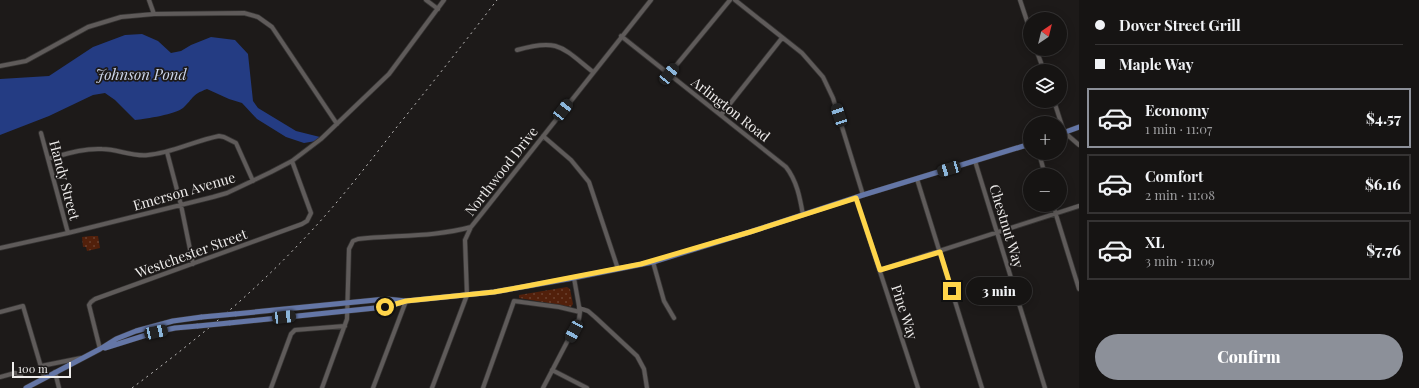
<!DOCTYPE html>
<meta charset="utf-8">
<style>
:root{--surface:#161413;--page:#1f1d1c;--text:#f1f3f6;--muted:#9e9ea0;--line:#353333;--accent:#8c9099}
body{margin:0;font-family:"Playfair Display",serif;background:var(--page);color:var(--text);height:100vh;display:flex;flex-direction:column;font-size:15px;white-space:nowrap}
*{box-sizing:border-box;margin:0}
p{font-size:13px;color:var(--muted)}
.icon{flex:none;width:22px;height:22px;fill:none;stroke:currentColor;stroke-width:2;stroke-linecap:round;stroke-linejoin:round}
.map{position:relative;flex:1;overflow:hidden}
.sheet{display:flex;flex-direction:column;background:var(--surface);width:340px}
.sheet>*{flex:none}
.banner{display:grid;align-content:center;height:88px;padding:0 16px;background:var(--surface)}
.needle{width:26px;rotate:35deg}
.buttons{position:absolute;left:1023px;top:12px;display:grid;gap:8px}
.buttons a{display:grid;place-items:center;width:44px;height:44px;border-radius:50%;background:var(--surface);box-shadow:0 2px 10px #0003,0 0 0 1px var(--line);font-size:20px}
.scale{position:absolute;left:12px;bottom:10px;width:59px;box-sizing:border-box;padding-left:4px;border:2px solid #eeeceb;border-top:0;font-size:11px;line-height:14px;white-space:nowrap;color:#eeeceb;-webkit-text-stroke:3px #1d1a19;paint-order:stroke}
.end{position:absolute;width:18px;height:18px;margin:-9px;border:5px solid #ffd54a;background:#111;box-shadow:0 0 0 2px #111}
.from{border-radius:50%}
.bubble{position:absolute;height:28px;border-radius:14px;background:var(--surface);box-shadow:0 2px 10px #0003,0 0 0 1px var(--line);font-size:13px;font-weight:800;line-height:28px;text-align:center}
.car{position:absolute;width:12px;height:24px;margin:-12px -6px;border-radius:5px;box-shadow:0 0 3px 1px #0007;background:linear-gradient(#222 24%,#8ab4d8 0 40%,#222 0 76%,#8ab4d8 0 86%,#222 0)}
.banner b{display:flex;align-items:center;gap:14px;height:38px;font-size:15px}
.banner b+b{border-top:1px solid var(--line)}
.banner i{width:10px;height:10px;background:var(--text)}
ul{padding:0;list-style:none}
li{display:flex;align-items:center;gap:12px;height:60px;margin:0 8px 6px;padding:0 8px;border:2px solid var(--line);border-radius:0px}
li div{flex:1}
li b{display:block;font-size:15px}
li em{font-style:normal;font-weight:800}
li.selected{border-color:var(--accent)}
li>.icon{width:36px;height:36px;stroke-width:1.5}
.primary-button{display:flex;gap:8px;margin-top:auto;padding:8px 16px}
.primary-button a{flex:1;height:46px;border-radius:24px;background:var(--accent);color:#fff;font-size:16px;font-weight:800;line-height:46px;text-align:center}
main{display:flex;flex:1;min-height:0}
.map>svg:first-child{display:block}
.green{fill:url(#green-dots)}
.water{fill:#243c83}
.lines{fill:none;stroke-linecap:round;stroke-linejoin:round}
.minor-casing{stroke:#363433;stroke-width:5.5}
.major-casing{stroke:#363433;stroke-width:6}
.minor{stroke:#5f5b5a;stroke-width:4}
.major{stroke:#6476a6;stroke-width:5}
.rail{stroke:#bdbbba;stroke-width:1;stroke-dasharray:2 4;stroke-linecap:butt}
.major-bridge-casing{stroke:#363433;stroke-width:6;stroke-linecap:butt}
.major-bridge{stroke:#6476a6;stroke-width:5}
.route{stroke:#ffd54a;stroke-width:5}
.labels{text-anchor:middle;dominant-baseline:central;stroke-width:3.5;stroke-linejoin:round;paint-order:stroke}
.street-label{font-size:14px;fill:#eeeceb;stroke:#1d1a19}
.water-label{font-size:15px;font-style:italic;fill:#cdd6eb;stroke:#1d1a19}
</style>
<main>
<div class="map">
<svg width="1079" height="388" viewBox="0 0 1079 388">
<defs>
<pattern id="green-dots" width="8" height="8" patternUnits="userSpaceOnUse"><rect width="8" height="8" fill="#52200b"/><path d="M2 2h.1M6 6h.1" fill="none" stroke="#6b412f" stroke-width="1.8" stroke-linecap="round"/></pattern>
</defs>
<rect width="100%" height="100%" fill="#1d1a19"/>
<path class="green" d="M 91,236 L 98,236 L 100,248 L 87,251 L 86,247 L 83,247 L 82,237 Z
M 567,287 L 570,289 L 573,304 L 571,307 L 519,298 L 519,295 Z"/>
<path class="water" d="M 142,34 L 158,41 L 171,53 L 181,51 L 191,45 L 211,37 L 235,40 L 248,54 L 253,101 L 258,108 L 296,131 L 320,137 L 316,141 L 304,143 L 286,137 L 257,119 L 242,103 L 229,99 L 207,89 C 191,95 194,98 183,108 C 176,114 146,119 135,120 L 115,100 L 105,93 L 93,95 L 49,116 L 0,135 L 0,79 L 49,76 L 93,47 L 125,35 Z"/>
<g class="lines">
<g class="minor-casing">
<path id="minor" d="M 149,0 L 154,14
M 426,0 L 438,9
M 735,0 L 802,53 L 823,77 L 833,98 L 863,195
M 1020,0 L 1030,30
M 621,36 L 786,167 C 797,181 800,198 803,215
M 1036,49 L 1044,71
M 517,50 C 558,38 562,47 593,72
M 0,66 L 26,61 L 88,27 L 121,17 L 154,14 L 244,13 L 258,17 L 272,27 L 337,124
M 669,74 L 730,0
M 1054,101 L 1064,132 L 1079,145
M 721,115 L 782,38
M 41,133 L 68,233
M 543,136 L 571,160 L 589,182 L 618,269
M 167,152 L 181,205 L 193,264
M 1039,153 L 1045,175
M 48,159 C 66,154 84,148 102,149 C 118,149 132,157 148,155 C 172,153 194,141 219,136 L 224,137 L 236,143 L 253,181
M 975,161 L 1045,388
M 917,179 L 982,388
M 856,198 L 918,388
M 1053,205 L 1079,289
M 0,248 L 68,233 L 213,197 L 227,193 L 271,172 L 292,161 L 321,139 L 389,74 L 444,0
M 653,262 L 664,301 L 674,318
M 880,270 L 1079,206
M 579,308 L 588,311 L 595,317 L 637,356 L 644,369 L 647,388
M 0,312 L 23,306 L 44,377
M 100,349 L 89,305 L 91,302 L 95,299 L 302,224 L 307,221 L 311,213 L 292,161
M 41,366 L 81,358
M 552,370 L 587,388
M 55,372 L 59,388
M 0,377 L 15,373 L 21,375
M 271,388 L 291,334 L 295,330 L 345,326
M 322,388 L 347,319 L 349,249 L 353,241 L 358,239 C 395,235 435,237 471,227
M 373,388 L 406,301
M 432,388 L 467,295 L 465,240 L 471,227 L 483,212 L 651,0
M 483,388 L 514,301 L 559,307 L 580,312
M 543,388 L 579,319 L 580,312 L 574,278"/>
</g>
<g class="major-casing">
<path id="major" d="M 1060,134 L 1079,127
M 235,314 L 386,299 L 406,301 L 494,292 L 568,279 L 653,262 L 750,232 L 863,195 L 1030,144
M 229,323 L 385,307 L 403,302
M 105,348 L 156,332 L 175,328 L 198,326
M 26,388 L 100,349 L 116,339 L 136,331 L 173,321 L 202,317"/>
</g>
<use href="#minor" class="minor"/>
<use href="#major" class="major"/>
<path class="rail" d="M 132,388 C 191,344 248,298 299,244 C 334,208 365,168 396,128 C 430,86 464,43 497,0"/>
<g class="major-bridge-casing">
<path id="major-bridge" d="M 202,317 L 235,314
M 198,326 L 229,323"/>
</g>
<use href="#major-bridge" class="major-bridge"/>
</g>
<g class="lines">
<path class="route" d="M 385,307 L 406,301 L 494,292 L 527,286 L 641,264 L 750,232 L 856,198 L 880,270 L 940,252 L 952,291"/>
</g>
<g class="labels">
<g class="street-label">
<text transform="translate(731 109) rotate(38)">Arlington Road</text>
<text transform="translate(501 171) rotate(-52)">Northwood Drive</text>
<text transform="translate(65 180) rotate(75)">Handy Street</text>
<text transform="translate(184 191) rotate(-16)">Emerson Avenue</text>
<text transform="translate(1007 226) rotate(73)">Chestnut Way</text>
<text transform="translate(191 253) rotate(-20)">Westchester Street</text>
<text transform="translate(905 312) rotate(72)">Pine Way</text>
</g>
<g class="water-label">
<text x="141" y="74">Johnson Pond</text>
</g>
</g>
</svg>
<div class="buttons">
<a><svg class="needle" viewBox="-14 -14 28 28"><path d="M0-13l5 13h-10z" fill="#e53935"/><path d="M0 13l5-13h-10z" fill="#9e9ea0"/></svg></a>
<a><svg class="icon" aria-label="layers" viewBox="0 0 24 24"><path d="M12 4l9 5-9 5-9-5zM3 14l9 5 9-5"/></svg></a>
<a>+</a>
<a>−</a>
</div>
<div class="scale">100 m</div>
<i class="end from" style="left:385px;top:307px"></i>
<i class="end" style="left:952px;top:291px"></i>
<div class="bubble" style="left:966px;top:277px;width:66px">3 min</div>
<i class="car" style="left:669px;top:74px;rotate:39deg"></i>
<i class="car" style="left:563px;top:110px;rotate:38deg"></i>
<i class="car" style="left:839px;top:115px;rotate:342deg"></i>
<i class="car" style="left:949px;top:169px;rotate:254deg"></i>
<i class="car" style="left:284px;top:317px;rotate:84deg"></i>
<i class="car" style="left:574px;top:331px;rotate:208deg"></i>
<i class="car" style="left:156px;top:332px;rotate:78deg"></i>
</div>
<section class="sheet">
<div class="banner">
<b><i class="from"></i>Dover Street Grill</b>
<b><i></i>Maple Way</b>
</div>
<ul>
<li class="selected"><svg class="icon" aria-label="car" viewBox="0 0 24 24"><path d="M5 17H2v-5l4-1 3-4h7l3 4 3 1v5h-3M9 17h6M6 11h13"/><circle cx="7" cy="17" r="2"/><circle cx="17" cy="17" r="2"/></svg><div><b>Economy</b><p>1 min · 11:07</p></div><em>$4.57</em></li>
<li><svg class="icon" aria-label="car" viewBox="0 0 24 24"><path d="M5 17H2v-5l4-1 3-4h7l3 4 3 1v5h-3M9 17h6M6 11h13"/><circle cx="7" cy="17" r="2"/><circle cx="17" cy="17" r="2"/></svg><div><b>Comfort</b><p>2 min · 11:08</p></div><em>$6.16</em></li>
<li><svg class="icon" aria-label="car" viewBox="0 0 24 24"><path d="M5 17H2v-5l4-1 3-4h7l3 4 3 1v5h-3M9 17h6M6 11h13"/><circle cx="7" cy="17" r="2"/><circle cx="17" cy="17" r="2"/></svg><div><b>XL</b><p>3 min · 11:09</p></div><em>$7.76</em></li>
</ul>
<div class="primary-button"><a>Confirm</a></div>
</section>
</main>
